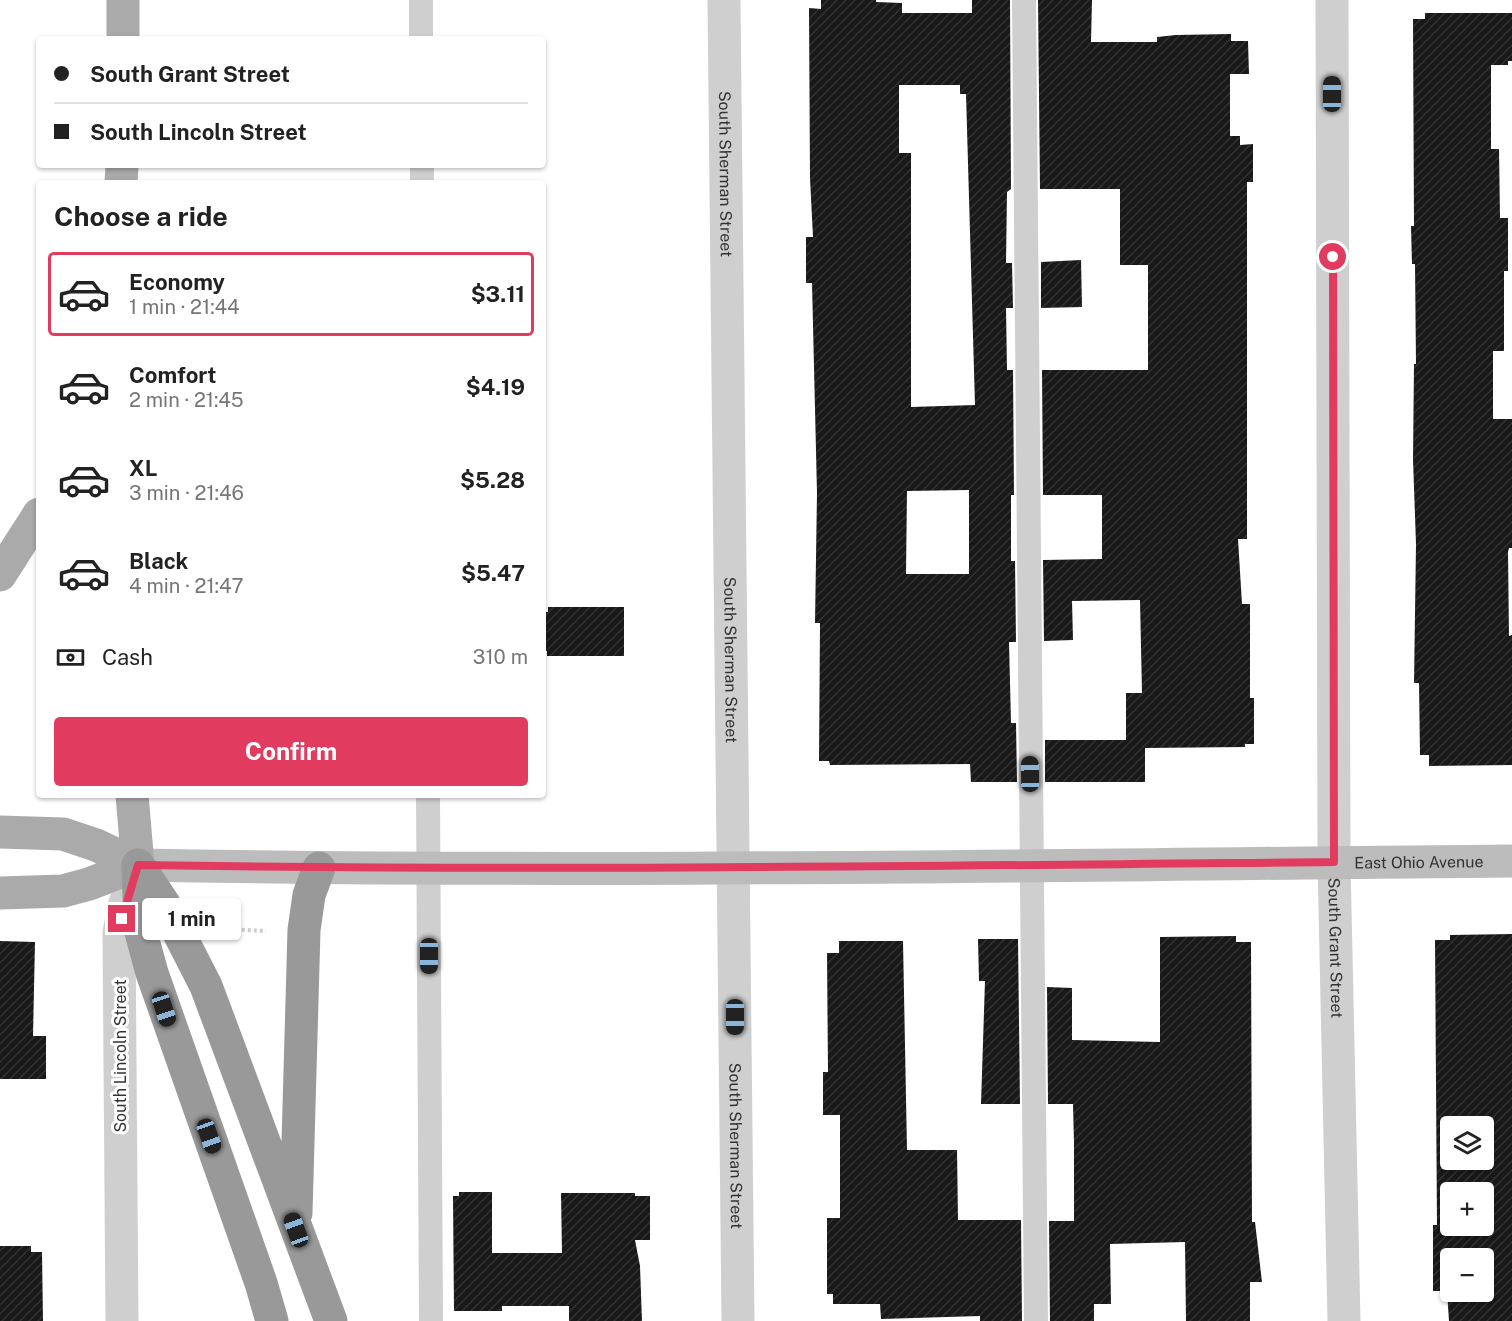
<!DOCTYPE html>
<meta charset="utf-8">
<style>
:root{--surface:#fff;--page:#f2f2f2;--text:#222;--muted:#767676;--line:#e0e0e0;--accent:#e13c5f}
body{margin:0;font-family:"Public Sans",sans-serif;background:var(--page);color:var(--text);height:100vh;display:flex;flex-direction:column;font-size:22px;white-space:nowrap}
*{box-sizing:border-box;margin:0}
p{font-size:20px;color:var(--muted)}
.icon{flex:none;width:33px;height:33px;fill:none;stroke:currentColor;stroke-width:2;stroke-linecap:round;stroke-linejoin:round}
.map{position:relative;flex:1;overflow:hidden}
.side{position:absolute;left:36px;top:180px;width:510px;height:618px;display:flex;flex-direction:column;background:var(--surface);border-radius:6px;box-shadow:0 2px 4px #0004}
.side>*{flex:none}
.banner{position:absolute;left:36px;top:36px;width:510px;height:132px;border-radius:6px;box-shadow:0 2px 4px #0004;display:grid;align-content:center;height:132px;padding:0 18px;background:var(--surface)}
.fabs{position:absolute;left:1440px;top:1116px;display:grid;gap:12px}
.fabs a{display:grid;place-items:center;width:54px;height:54px;border-radius:6px;background:var(--surface);box-shadow:0 2px 4px #0004;font-size:30px}
.end{position:absolute;width:27px;height:27px;margin:-14px;border:8px solid #e13c5f;background:#fff;box-shadow:0 0 0 3px #fff}
.from{border-radius:50%}
.bubble{position:absolute;height:42px;border-radius:6px;background:var(--surface);box-shadow:0 2px 4px #0004;font-size:20px;font-weight:700;line-height:42px;text-align:center}
.car{position:absolute;width:18px;height:36px;margin:-18px -9px;border-radius:8px;box-shadow:0 0 4px 2px #0007;background:linear-gradient(#222 24%,#8ab4d8 0 40%,#222 0 76%,#8ab4d8 0 86%,#222 0)}
.banner b{display:flex;align-items:center;gap:21px;height:57px;font-size:22px}
.banner b+b{border-top:2px solid var(--line)}
.banner i{width:15px;height:15px;background:var(--text)}
ul{padding:0;list-style:none}
li{display:flex;align-items:center;gap:18px;height:84px;margin:0 12px 9px;padding:0 6px;border:3px solid transparent;border-radius:6px}
li div{flex:1}
li b{display:block;font-size:22px}
li em{font-style:normal;font-weight:700}
li.active{border-color:var(--accent)}
li>.icon{width:54px;height:54px;stroke-width:1.5}
h2{padding:0 18px;font-size:27px;line-height:72px}
.pay{display:flex;align-items:center;gap:15px;height:66px;padding:0 18px;font-size:22px}
.pay p{margin-inline-start:auto}
.button{display:flex;gap:12px;margin-top:auto;padding:12px 18px}
.button a{flex:1;height:69px;border-radius:6px;background:var(--accent);color:#fff;font-size:24px;font-weight:700;line-height:69px;text-align:center}
.map>svg:first-child{display:block}
.building{fill:url(#building-hatch);fill-rule:evenodd}
.lines{fill:none;stroke-linecap:round;stroke-linejoin:round}
.path{stroke:#ccc;stroke-width:4;stroke-dasharray:3 3;stroke-linecap:butt}
.lane{stroke:#cfcfcf;stroke-width:24}
.street{stroke:#cfcfcf;stroke-width:33}
.secondary{stroke:#bcbcbc;stroke-width:33}
.primary{stroke:#aaa;stroke-width:33}
.highway{stroke:#999;stroke-width:33}
.route{stroke:#e13c5f;stroke-width:8}
.labels{text-anchor:middle;dominant-baseline:central;stroke-width:6;stroke-linejoin:round;paint-order:stroke}
.street-label{font-size:16px;fill:#323232;stroke:#fff}
</style>
<div class="map">
<svg width="1512" height="1321" viewBox="0 0 1512 1321">
<defs>
<pattern id="building-hatch" width="6" height="6" patternUnits="userSpaceOnUse" patternTransform="scale(1.5)"><rect width="6" height="6" fill="#191919"/><path d="M-1 1l2-2M0 6l6-6M5 7l2-2" fill="none" stroke="#323232"/></pattern>
</defs>
<rect width="100%" height="100%" fill="#fff"/>
<path class="building" d="M 821,0 L 876,0 L 876,2 L 902,3 L 902,13 L 972,13 L 972,0 L 1010,0 L 1011,189 L 1007,192 L 1006,263 L 1012,263 L 1013,308 L 1006,308 L 1007,370 L 1013,370 L 1014,495 L 1011,495 L 1011,561 L 1015,561 L 1016,642 L 1009,642 L 1011,723 L 1016,723 L 1017,782 L 971,782 L 970,764 L 830,765 L 829,761 L 819,761 L 820,623 L 815,623 L 817,493 L 812,283 L 806,283 L 806,237 L 813,237 L 810,178 L 809,8 L 821,9 ZM 899,85 L 960,85 L 960,94 L 966,94 L 975,405 L 911,407 L 911,153 L 899,153 ZM 969,490 L 969,574 L 906,574 L 907,491 Z
M 1038,0 L 1092,0 L 1091,42 L 1157,42 L 1157,37 L 1176,35 L 1231,34 L 1231,41 L 1248,41 L 1249,74 L 1230,74 L 1230,136 L 1240,136 L 1240,145 L 1253,144 L 1253,182 L 1247,182 L 1247,539 L 1238,539 L 1242,604 L 1250,604 L 1250,698 L 1254,698 L 1254,744 L 1245,744 L 1245,747 L 1145,748 L 1145,782 L 1045,782 L 1045,740 L 1126,740 L 1126,693 L 1142,693 L 1140,600 L 1072,601 L 1073,640 L 1044,641 L 1043,560 L 1102,559 L 1102,495 L 1043,495 L 1042,370 L 1148,370 L 1148,265 L 1120,265 L 1120,189 L 1040,189 Z
M 1425,13 L 1512,13 L 1512,61 L 1508,61 L 1508,65 L 1491,65 L 1491,149 L 1499,149 L 1500,218 L 1508,218 L 1508,271 L 1504,271 L 1504,351 L 1493,351 L 1493,419 L 1512,419 L 1512,548 L 1509,548 L 1508,552 L 1509,636 L 1512,635 L 1512,765 L 1429,766 L 1429,755 L 1420,755 L 1419,683 L 1414,683 L 1416,544 L 1413,459 L 1414,364 L 1416,364 L 1415,264 L 1412,264 L 1411,226 L 1414,226 L 1413,19 L 1425,19 Z
M 1081,260 L 1082,307 L 1041,308 L 1041,262 Z
M 548,607 L 624,607 L 624,656 L 547,656 L 547,651 L 543,651 L 543,612 L 548,612 Z
M 1512,934 L 1512,1321 L 1449,1321 L 1447,1291 L 1433,1291 L 1433,1225 L 1437,1225 L 1435,940 L 1450,940 L 1450,935 ZM 1450,1126 L 1484,1126 L 1484,1160 L 1450,1160 ZM 1450,1192 L 1484,1192 L 1484,1226 L 1450,1226 ZM 1450,1258 L 1484,1258 L 1484,1292 L 1450,1292 Z
M 1236,936 L 1236,942 L 1251,942 L 1252,1222 L 1255,1222 L 1262,1282 L 1250,1282 L 1250,1321 L 1186,1321 L 1185,1242 L 1110,1244 L 1111,1304 L 1094,1304 L 1094,1321 L 1050,1321 L 1049,1221 L 1074,1221 L 1074,1143 L 1073,1104 L 1048,1104 L 1047,987 L 1072,988 L 1072,1040 L 1160,1042 L 1160,937 Z
M 978,939 L 1018,939 L 1020,1104 L 981,1104 L 985,981 L 979,981 Z
M 0,941 L 35,942 L 33,1036 L 46,1036 L 46,1079 L 0,1079 Z
M 839,941 L 903,941 L 907,1150 L 957,1150 L 958,1220 L 1021,1220 L 1022,1321 L 980,1321 L 980,1316 L 881,1319 L 880,1304 L 833,1304 L 833,1294 L 827,1294 L 827,1218 L 840,1218 L 840,1115 L 823,1115 L 823,1072 L 828,1072 L 827,953 L 839,953 Z
M 459,1192 L 492,1192 L 492,1253 L 562,1253 L 561,1193 L 635,1193 L 635,1196 L 650,1196 L 650,1240 L 635,1240 L 640,1266 L 642,1321 L 569,1321 L 569,1306 L 502,1306 L 502,1311 L 454,1311 L 453,1196 L 459,1196 Z
M 0,1246 L 31,1246 L 31,1252 L 42,1252 L 43,1321 L 0,1321 Z"/>
<g class="lines">
<path class="path" d="M 218,905 L 218,918 L 227,929 L 266,931"/>
<path class="lane" d="M 421,0 L 421,39
M 1024,0 L 1036,1321
M 422,165 L 422,183
M 428,795 L 431,1321"/>
<g class="street">
<path id="s1" d="M 724,0 L 738,1321"/>
<path id="s2" d="M 1332,0 L 1334,862 L 1344,1321"/>
<path d="M 122,1321 L 119,933 L 124,906 L 137,870"/>
</g>
<path class="secondary" id="s3" d="M 138,865 C 596,873 1054,865 1512,861"/>
<path class="primary" d="M 123,39 L 123,0
M 121,183 L 122,165
M 0,575 L 39,514
M 132,795 L 138,865
M 0,832 L 63,834 L 96,845 L 138,865
M 0,893 L 63,891 L 89,884 L 138,865"/>
<path class="highway" d="M 138,865 L 164,904 L 206,986 L 331,1321
M 138,865 L 140,929 L 152,973 L 261,1283 L 272,1321
M 296,1213 L 304,930 L 309,895 L 319,868"/>
</g>
<g class="lines">
<path class="route" d="M 122,919 L 138,865 C 537,871 935,866 1334,862 L 1333,257"/>
</g>
<g class="labels">
<g class="street-label">
<text stroke="none"><textPath href="#s1" startOffset="174">South Sherman Street</textPath></text>
<text stroke="none"><textPath href="#s1" startOffset="660">South Sherman Street</textPath></text>
<text stroke="none"><textPath href="#s3" startOffset="1281">East Ohio Avenue</textPath></text>
<text stroke="none"><textPath href="#s2" startOffset="948">South Grant Street</textPath></text>
<text transform="translate(120 1056) rotate(-90)">South Lincoln Street</text>
<text stroke="none"><textPath href="#s1" startOffset="1146">South Sherman Street</textPath></text>
</g>
</g>
</svg>
<div class="fabs">
<a><svg class="icon" aria-label="layers" viewBox="0 0 24 24"><path d="M12 4l9 5-9 5-9-5zM3 14l9 5 9-5"/></svg></a>
<a>+</a>
<a>−</a>
</div>
<i class="end from" style="left:1333px;top:257px"></i>
<i class="end" style="left:122px;top:919px"></i>
<div class="bubble" style="left:142px;top:898px;width:99px">1 min</div>
<i class="car" style="left:1332px;top:94px;rotate:0deg"></i>
<i class="car" style="left:1030px;top:774px;rotate:359deg"></i>
<i class="car" style="left:429px;top:956px;rotate:180deg"></i>
<i class="car" style="left:164px;top:1009px;rotate:162deg"></i>
<i class="car" style="left:735px;top:1017px;rotate:180deg"></i>
<i class="car" style="left:209px;top:1136px;rotate:160deg"></i>
<i class="car" style="left:296px;top:1230px;rotate:340deg"></i>
<div class="banner">
<b><i class="from"></i>South Grant Street</b>
<b><i></i>South Lincoln Street</b>
</div>
<section class="side">
<h2>Choose a ride</h2>
<ul>
<li class="active"><svg class="icon" aria-label="car" viewBox="0 0 24 24"><path d="M5 17H2v-5l4-1 3-4h7l3 4 3 1v5h-3M9 17h6M6 11h13"/><circle cx="7" cy="17" r="2"/><circle cx="17" cy="17" r="2"/></svg><div><b>Economy</b><p>1 min · 21:44</p></div><em>$3.11</em></li>
<li><svg class="icon" aria-label="car" viewBox="0 0 24 24"><path d="M5 17H2v-5l4-1 3-4h7l3 4 3 1v5h-3M9 17h6M6 11h13"/><circle cx="7" cy="17" r="2"/><circle cx="17" cy="17" r="2"/></svg><div><b>Comfort</b><p>2 min · 21:45</p></div><em>$4.19</em></li>
<li><svg class="icon" aria-label="car" viewBox="0 0 24 24"><path d="M5 17H2v-5l4-1 3-4h7l3 4 3 1v5h-3M9 17h6M6 11h13"/><circle cx="7" cy="17" r="2"/><circle cx="17" cy="17" r="2"/></svg><div><b>XL</b><p>3 min · 21:46</p></div><em>$5.28</em></li>
<li><svg class="icon" aria-label="car" viewBox="0 0 24 24"><path d="M5 17H2v-5l4-1 3-4h7l3 4 3 1v5h-3M9 17h6M6 11h13"/><circle cx="7" cy="17" r="2"/><circle cx="17" cy="17" r="2"/></svg><div><b>Black</b><p>4 min · 21:47</p></div><em>$5.47</em></li>
</ul>
<div class="pay"><svg class="icon" aria-label="cash" viewBox="0 0 24 24"><path d="M3 7h18v10H3z"/><circle cx="12" cy="12" r="2"/></svg>Cash<p>310 m</p></div>
<div class="button"><a>Confirm</a></div>
</section>
</div>
